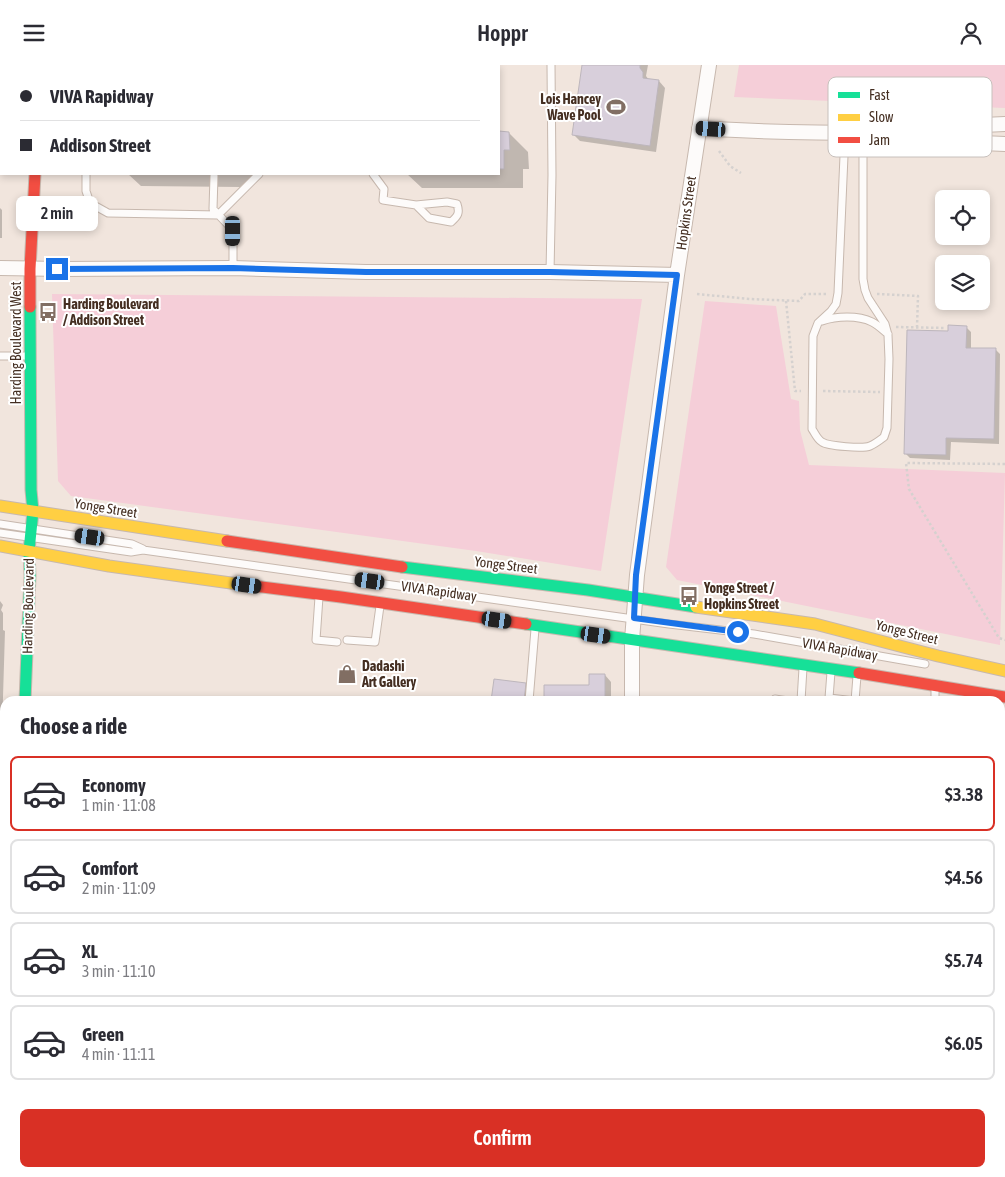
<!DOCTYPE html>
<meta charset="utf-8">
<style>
:root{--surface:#fff;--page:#f7f7f7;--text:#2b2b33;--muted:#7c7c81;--line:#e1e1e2;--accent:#d93025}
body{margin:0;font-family:"Asap Condensed",sans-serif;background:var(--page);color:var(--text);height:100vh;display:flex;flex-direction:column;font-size:19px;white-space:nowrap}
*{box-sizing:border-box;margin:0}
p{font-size:16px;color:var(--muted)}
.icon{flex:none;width:28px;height:28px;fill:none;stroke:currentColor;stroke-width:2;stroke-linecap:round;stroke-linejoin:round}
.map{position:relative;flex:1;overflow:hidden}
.side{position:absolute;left:0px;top:631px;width:1005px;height:481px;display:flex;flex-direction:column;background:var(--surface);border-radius:15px 15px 0 0;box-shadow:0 2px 8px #0003}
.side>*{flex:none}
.guide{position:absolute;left:0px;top:0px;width:500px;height:110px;box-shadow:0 2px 8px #0003;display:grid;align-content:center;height:110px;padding:0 20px;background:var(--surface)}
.fabs{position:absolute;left:935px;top:125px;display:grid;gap:10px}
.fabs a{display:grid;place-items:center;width:55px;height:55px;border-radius:8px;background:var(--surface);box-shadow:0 2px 8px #0003;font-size:25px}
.end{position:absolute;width:22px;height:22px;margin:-11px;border:6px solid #1a73e8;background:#fff;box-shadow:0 0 0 2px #fff}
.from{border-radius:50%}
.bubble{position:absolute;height:35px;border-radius:8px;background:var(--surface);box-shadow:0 2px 8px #0003;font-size:16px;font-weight:600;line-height:35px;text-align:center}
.car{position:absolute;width:15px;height:30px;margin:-15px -8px;border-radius:6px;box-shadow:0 0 4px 1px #0007;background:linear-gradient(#222 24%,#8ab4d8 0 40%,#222 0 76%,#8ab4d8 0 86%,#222 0)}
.guide b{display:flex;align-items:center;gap:18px;height:48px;font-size:19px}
.guide b+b{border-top:1px solid var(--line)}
.guide i{width:12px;height:12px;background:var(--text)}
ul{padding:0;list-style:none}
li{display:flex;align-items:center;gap:15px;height:75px;margin:0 10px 8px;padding:0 10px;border:2px solid var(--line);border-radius:8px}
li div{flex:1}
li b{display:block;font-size:19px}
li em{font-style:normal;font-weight:600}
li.active{border-color:var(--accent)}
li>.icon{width:45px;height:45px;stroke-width:1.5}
h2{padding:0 20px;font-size:22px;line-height:60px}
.action{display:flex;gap:10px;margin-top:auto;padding:10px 20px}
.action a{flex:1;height:58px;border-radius:8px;background:var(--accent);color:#fff;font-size:20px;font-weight:600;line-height:58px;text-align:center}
header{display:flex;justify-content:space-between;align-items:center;height:65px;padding:0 20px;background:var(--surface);font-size:22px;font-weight:600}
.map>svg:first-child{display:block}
.green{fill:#f5ced8}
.shadow{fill:#0003}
.building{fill:#d8cfdb;stroke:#bdb6bc}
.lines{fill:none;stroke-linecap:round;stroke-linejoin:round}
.lane-casing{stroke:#c7b8ae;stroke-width:9}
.street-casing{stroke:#c7b8ae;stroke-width:16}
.fast-casing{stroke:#c7b8ae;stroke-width:13}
.slow-casing{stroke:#c7b8ae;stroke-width:13}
.jam-casing{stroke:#c7b8ae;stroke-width:13}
.path{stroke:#d5d1cf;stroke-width:2.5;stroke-dasharray:2.5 2.5;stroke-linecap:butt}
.lane{stroke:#fdfbfa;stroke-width:7}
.street{stroke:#fdfbfa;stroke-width:14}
.fast{stroke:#16e098;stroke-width:11}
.slow{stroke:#ffcf43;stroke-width:11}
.jam{stroke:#f24e42;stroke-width:11}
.route{stroke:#1a73e8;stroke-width:6}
.labels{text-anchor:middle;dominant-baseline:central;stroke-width:4;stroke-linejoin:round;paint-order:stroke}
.poi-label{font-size:14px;font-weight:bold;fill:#442e21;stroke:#fff;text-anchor:start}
.street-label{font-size:14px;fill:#442e21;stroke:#fff}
.key{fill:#fff;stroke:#c7c0bc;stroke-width:1}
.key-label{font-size:14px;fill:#442e21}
</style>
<header><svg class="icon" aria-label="menu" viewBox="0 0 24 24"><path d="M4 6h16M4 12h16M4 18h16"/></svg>Hoppr<svg class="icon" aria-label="person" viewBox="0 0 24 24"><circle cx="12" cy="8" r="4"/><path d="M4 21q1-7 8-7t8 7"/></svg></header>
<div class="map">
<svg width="1005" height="1112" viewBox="0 0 1005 1112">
<rect width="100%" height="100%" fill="#f1e5dd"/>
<path class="green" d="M 739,0 L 1005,0 L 1005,43 L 734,32 Z
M 52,229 L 642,234 L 601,506 L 476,486 L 71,431 L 58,416 Z
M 705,236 L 776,241 L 791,334 L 799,336 L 800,365 L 809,400 L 1005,408 L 1000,580 L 677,515 L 666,502 Z"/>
<path class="shadow" d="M 0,0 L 23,0 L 23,1 L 1,1 L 1,42 L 0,42 Z
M 270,0 L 280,0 L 281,1 L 269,1 Z
M 288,0 L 358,0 L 358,1 L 289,1 Z
M 583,0 L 648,0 L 646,11 L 649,15 L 659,16 L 665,23 L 656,87 L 580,76 L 573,69 Z
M 499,68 L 509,68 L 528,87 L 529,104 L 523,104 L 523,123 L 422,123 L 407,109 L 499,109 Z
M 128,109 L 254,109 L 240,122 L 141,121 Z
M 0,143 L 2,145 L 2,173 L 0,173 Z
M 966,262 L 971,267 L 971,284 L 995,284 L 1000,289 L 999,379 L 951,377 L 950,395 L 910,393 L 905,388 L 950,267 Z
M 0,536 L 3,540 L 1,545 L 3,548 L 3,565 L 5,566 L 2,665 L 0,665 Z
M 605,610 L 611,617 L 611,636 L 545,636 L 545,621 L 590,622 Z
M 495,616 L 526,619 L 530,624 L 529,636 L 493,636 Z
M 1000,654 L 1005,654 L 1005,679 L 1001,679 L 1000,692 Z
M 1000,740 L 1005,740 L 1005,784 L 1000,784 Z"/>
<path class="building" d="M 0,0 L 16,0 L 16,1 L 1,1 L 1,36 L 0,39 Z
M 286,0 L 356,0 L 355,1 L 287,1 Z
M 582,0 L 640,0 L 640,3 L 643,7 L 643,13 L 659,15 L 650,81 L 572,70 Z
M 499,66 L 509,67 L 510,85 L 504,85 L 504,104 L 499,104 Z
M 948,260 L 967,261 L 966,283 L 996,283 L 994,374 L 946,373 L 946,390 L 904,389 L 907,265 L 948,266 Z
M 589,609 L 605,609 L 605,636 L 544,636 L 544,620 L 589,620 Z
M 494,614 L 526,618 L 524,636 L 491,636 Z
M 1000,652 L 1005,653 L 1005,675 L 1000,675 Z
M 1000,738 L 1005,739 L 1005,780 L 1000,780 Z"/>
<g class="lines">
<g class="lane-casing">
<path id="lane" d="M 113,1 L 113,0
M 221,1 L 221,0
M 230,1 L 231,0
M 845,68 L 838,228 L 836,239 L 831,246 L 818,258 L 813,271 L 812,364 C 815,368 817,374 822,377 C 828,381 863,384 870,381 C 875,379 880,375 884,372 L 887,363 L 889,294 L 888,270 L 885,259 L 868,233 L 865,225 L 863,214 L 863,68
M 86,109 L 86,126 L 90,138 L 108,148 L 218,150 L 259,109
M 373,109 L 384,124 L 383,135 L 416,140 L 429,153 L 451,157 C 458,151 460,148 457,139 L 447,137 L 416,140
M 214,111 L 213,144 L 233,165 L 233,203
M 550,207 L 552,110 L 551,0
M 822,256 C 836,251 858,250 872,257 C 878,260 883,265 888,269
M 0,291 L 30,291
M 0,459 L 132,479 L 143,484
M 0,468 L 131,487 L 143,485 L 669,559 L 754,569 L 925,599
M 319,532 L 316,575 L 337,577
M 347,575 L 375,577 L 380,541
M 831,607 L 829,633 L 855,636 L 857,611
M 775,634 L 788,636
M 529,636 L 535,564
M 801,636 L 803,603
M 935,636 L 935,624
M 0,671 L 5,671"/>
</g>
<g class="street-casing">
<path id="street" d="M 699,63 C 789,69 879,68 968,68 L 983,60 L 1005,59
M 968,68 L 982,78 L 1005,79
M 0,203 L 62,204 L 233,203 L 366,207 L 550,207 L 677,210
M 632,636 L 632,575 L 637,510 L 677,210 L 709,0
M 1000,853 L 1005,854
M 14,1112 L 15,1108
M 211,1112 L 211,1108
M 224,1112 L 224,1108
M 623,1112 L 623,1108"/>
</g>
<g class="fast-casing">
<path id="fast" d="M 63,1 L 64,0
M 402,502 L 588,525 L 696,542
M 526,559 L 859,608
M 25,636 L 30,511 L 29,486 L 33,446 L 31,425 L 30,242
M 0,751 L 5,751"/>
</g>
<g class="slow-casing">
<path id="slow" d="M 0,441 L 227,476
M 0,481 L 109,501 L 238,519
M 696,542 L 815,559 L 938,591 L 1005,606"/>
</g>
<g class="jam-casing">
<path id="jam" d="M 30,242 L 30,204 L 35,109
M 227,476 L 402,502
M 238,519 L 341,532 L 526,559
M 859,608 L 1005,632"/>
</g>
<path class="path" d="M 360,1 L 361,0
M 719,86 L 730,101 L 741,108
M 697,229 L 750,234 L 799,236 L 805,229 L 828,229
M 877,229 L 918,231 L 917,262
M 786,236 L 795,326 L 801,326
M 896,262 L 946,263
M 823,326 L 880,327
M 1005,399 L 906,398 L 909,424 L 999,573 L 1005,575
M 0,656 L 5,656"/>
<use href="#lane" class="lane"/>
<use href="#street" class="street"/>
<use href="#fast" class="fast"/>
<use href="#slow" class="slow"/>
<use href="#jam" class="jam"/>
</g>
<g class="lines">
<path class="route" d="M 57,204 L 233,203 L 366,207 L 550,207 L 677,210 L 636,510 L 634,553 L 738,567"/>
</g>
<defs>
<g id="stadium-bare" transform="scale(1.5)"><path d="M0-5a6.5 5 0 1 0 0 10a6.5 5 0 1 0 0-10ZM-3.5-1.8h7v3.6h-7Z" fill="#816e63" stroke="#fff" stroke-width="2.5" paint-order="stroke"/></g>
<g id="bus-bare" transform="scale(1.5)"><path d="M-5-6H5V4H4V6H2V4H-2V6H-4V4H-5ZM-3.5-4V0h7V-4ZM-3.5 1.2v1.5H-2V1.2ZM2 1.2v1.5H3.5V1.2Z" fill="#816e63" stroke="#fff" stroke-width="2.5" paint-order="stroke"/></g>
<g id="shop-bare" transform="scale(1.5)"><path d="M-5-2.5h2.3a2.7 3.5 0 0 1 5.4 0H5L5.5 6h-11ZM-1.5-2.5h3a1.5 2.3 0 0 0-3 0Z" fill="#816e63" stroke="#fff" stroke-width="2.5" paint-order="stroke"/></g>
</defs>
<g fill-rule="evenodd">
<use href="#stadium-bare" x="616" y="42"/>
<use href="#bus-bare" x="48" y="247"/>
<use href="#bus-bare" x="689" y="531"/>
<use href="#shop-bare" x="347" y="609"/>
</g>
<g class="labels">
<g class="poi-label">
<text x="601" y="34" text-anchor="end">Lois Hancey<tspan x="601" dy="16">Wave Pool</tspan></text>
<text x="63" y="239">Harding Boulevard<tspan x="63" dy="16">/ Addison Street</tspan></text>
<text x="704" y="523">Yonge Street /<tspan x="704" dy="16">Hopkins Street</tspan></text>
<text x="362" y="601">Dadashi<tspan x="362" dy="16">Art Gallery</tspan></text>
</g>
<g class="street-label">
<text transform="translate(686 148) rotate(-82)">Hopkins Street</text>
<text transform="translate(16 278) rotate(-90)">Harding Boulevard West</text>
<text transform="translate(106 443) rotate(9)">Yonge Street</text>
<text transform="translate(506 500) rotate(7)">Yonge Street</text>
<text transform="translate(439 526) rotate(8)">VIVA Rapidway</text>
<text transform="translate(28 541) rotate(-89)">Harding Boulevard</text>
<text transform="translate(907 567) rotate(14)">Yonge Street</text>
<text transform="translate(840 584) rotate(10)">VIVA Rapidway</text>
</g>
</g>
<rect x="828" y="12" width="164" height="80" rx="8" class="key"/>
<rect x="838" y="27" width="22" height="6" fill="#16e098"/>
<rect x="838" y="49" width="22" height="7" fill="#ffcf43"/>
<rect x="838" y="72" width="22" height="6" fill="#f24e42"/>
<g class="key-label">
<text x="869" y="35">Fast</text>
<text x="869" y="57">Slow</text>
<text x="869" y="80">Jam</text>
</g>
</svg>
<div class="fabs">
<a><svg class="icon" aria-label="locate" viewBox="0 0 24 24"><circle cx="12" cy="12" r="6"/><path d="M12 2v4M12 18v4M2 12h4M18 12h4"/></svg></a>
<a><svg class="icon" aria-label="layers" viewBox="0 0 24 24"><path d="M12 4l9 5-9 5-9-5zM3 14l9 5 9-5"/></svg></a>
</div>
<i class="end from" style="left:738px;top:567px"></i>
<i class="end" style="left:57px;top:204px"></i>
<div class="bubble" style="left:16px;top:131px;width:82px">2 min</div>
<i class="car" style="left:711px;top:64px;rotate:274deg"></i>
<i class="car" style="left:233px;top:166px;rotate:180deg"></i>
<i class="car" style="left:90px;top:472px;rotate:278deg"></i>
<i class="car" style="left:370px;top:516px;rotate:278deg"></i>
<i class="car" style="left:247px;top:520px;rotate:98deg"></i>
<i class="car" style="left:497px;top:555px;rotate:98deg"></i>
<i class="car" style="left:596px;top:570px;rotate:98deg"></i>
<div class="guide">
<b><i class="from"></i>VIVA Rapidway</b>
<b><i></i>Addison Street</b>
</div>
<section class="side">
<h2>Choose a ride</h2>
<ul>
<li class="active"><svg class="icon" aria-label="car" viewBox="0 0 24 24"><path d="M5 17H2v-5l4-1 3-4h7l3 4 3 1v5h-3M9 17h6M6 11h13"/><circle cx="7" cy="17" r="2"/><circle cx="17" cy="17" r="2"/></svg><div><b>Economy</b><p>1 min · 11:08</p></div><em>$3.38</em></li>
<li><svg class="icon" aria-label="car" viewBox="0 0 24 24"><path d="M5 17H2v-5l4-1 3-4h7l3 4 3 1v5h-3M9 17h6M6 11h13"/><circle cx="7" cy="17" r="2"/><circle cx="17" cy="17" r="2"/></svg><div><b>Comfort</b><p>2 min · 11:09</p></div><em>$4.56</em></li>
<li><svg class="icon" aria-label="car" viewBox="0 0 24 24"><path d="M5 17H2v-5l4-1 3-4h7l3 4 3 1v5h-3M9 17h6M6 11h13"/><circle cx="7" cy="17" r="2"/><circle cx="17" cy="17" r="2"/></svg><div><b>XL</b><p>3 min · 11:10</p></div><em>$5.74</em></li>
<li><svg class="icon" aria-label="car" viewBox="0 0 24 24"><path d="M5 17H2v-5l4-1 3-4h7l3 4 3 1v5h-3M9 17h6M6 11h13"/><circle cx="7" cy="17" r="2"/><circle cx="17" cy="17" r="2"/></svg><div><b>Green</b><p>4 min · 11:11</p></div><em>$6.05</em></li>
</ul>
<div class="action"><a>Confirm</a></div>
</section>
</div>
